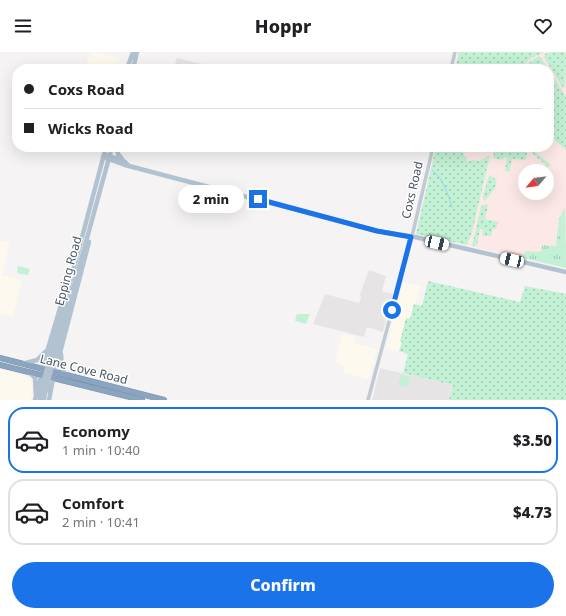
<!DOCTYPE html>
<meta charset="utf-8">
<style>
:root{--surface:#fff;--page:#f2f2f2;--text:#202124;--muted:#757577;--line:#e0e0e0;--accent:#1a73e8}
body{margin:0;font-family:"Noto Sans",sans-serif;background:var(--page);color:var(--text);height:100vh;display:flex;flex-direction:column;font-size:15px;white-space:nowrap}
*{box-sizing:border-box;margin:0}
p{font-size:13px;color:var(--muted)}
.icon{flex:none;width:22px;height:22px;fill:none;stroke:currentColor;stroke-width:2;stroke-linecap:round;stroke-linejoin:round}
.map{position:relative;height:348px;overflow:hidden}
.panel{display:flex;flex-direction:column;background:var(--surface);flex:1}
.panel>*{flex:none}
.guide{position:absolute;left:12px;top:12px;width:542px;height:88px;border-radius:16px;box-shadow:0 4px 16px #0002;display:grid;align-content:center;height:88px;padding:0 12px;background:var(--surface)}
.needle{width:26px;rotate:242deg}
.buttons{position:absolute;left:518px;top:112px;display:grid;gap:8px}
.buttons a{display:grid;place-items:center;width:36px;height:36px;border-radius:50%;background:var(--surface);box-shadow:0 4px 16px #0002;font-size:20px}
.end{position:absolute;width:18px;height:18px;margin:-9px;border:5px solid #1a73e8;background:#fff;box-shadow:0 0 0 2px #fff}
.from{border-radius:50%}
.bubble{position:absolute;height:28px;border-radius:14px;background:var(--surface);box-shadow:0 4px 16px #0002;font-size:13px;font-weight:800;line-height:28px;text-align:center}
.car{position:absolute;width:12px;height:24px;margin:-12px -6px;border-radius:5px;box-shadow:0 0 3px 1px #0007;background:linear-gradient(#fff 24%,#345 0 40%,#fff 0 76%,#345 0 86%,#fff 0)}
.guide b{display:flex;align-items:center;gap:14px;height:38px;font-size:15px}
.guide b+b{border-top:1px solid var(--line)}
.guide i{width:10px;height:10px;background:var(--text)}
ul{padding:7px 0 0;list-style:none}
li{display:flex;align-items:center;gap:12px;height:66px;margin:0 8px 6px;padding:0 4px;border:2px solid var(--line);border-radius:16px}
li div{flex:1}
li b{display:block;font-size:15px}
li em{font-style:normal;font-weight:800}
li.selected{border-color:var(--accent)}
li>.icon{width:36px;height:36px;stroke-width:1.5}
.action{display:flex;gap:8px;margin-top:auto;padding:8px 12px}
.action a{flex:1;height:46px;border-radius:24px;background:var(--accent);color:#fff;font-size:16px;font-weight:800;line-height:46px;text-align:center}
header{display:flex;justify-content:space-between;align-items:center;height:52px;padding:0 12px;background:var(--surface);font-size:18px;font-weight:800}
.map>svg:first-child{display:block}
.commercial{fill:#fdf9ef}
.education{fill:#e6e4e5}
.medical{fill:#fce8e6;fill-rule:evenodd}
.grass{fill:url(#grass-dots)}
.park{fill:url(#park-tufts)}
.pitch{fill:#c3f1d5}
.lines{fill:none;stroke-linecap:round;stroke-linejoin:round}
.stream{stroke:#90daee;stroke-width:1}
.highway-casing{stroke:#7690ad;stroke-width:6}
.minor{stroke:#c1cad2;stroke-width:3.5}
.major{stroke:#b3c2d1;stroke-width:4.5}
.highway{stroke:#8ba5c1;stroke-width:5}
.major-bridge{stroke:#b3c2d1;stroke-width:4.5}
.route{stroke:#1a73e8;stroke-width:5}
.labels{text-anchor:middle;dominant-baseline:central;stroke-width:3;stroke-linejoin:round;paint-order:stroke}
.street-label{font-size:12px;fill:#4a5661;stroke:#fff}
</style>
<header><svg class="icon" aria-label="menu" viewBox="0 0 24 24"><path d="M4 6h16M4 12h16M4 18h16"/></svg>Hoppr<svg class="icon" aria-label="heart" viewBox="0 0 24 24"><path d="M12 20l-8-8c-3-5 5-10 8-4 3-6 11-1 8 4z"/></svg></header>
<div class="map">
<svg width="566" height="348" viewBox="0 0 566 348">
<defs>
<pattern id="grass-dots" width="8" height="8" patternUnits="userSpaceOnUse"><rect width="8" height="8" fill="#c3f1d5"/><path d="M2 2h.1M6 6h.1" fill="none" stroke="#a0c6b0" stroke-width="1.8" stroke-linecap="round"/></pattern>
<pattern id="park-tufts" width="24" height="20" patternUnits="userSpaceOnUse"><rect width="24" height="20" fill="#c3f1d5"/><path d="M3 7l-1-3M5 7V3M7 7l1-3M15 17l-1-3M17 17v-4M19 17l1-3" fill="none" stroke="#a0c6b0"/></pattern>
</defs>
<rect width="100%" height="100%" fill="#f5f3f3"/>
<path class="commercial" d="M 94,0 L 120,6 L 119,10 L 122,11 L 120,17 L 85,17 L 89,3 Z
M 0,188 L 10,190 L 2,223 L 22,228 L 13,265 L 0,262 Z
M 403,230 L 421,234 L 410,267 L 406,267 L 400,288 L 402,289 L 399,299 L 386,297 Z
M 342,282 L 355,285 L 354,291 L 377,297 L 371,321 L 368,327 L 343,320 L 344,314 L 335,311 Z
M 0,317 L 28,325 L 31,328 L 32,335 L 31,348 L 0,348 Z"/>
<path class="education" d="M 177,6 L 198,11 L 219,17 L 173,17 Z
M 369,218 L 386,224 L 382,239 L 393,242 L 383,280 L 367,275 L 364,285 L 313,272 L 325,242 L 359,251 L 361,245 L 360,242 Z
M 380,316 L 453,333 L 449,348 L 372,348 Z"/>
<path class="medical" d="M 458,0 L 566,0 L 566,216 L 416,182 L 436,95 L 549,95 L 549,17 L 455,17 ZM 525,119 L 547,119 L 547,141 L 525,141 Z"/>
<path class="grass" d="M 459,0 L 544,0 L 530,7 L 519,17 L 455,17 Z
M 552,0 L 565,0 L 566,6 L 565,35 L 563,36 L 544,5 L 545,2 Z
M 539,4 L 541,6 L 548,17 L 527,17 L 526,15 L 527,12 Z
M 549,18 L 566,45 L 566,98 L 549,83 Z
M 436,95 L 451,95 L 452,97 L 457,95 L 462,99 L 468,110 L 472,108 L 479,109 L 490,103 L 472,180 L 467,193 L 416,182 Z
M 495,95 L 519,95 L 527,101 L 526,108 L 512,107 L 509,120 L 505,119 L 507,105 L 505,105 L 502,108 L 493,106 Z
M 525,95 L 529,95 L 550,112 L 550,114 L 548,115 Z
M 489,123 L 497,128 L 495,136 L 485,149 L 483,147 L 483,144 Z
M 485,152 L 488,153 L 485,167 L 498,170 L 496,177 L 493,177 L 491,184 L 482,184 L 483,177 L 480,177 L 477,193 L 472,194 L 481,155 Z
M 428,229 L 520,250 L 525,234 L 566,242 L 566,348 L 449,348 L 453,333 L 403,321 L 408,302 L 399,299 L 402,290 L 400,289 L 406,266 L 410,267 L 414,252 L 422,254 Z"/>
<path class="park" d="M 565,155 L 566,216 L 523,206 L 525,199 L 541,200 L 542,193 L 556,194 L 559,167 Z
M 297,262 L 310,262 L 306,272 L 295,269 Z"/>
<path class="pitch" d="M 18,214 L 30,217 L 28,223 L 17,221 Z
M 401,323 L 410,326 L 408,335 L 398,333 Z"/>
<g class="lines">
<path class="stream" d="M 432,118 C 444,127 447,141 452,155"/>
<g class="highway-casing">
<path id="highway" d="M 0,306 L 164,348
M 0,313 L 142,348"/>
</g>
<path class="minor" d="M 451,17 L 455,0
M 368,348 L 413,180 L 433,95"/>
<path class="major" d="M 127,17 L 133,0
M 133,17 L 137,0
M 116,95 L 118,102 L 122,107
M 107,103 L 124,109 L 128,113
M 103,105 L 125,113 L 377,179 L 415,185 L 566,220
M 51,302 L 106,95
M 61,302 C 62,309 60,318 66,323
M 55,303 L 112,95
M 22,312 L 37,308 L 45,300
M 42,317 L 66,236
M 55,320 L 89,190
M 30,321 L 35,326 L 36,343
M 45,332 L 49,334 L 50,342
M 35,348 L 41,324
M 40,348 L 41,339
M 44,348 L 45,340
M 49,348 L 53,327"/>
<use href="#highway" class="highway"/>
<path class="major-bridge" d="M 41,339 L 51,302
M 45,340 L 55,303"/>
</g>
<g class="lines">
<path class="route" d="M 258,147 L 377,179 L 411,185 L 392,258"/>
</g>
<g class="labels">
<g class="street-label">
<text transform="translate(412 138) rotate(-77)">Coxs Road</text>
<text transform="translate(68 219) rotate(-75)">Epping Road</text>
<text transform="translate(84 317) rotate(14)">Lane Cove Road</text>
</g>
</g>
</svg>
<div class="buttons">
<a><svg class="needle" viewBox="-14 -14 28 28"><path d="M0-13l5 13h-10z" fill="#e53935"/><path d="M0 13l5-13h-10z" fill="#757577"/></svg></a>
</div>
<i class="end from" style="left:392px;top:258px"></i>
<i class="end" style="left:258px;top:147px"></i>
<div class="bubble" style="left:178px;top:133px;width:66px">2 min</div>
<i class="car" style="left:437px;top:191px;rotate:103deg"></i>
<i class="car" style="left:512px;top:208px;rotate:283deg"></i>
<div class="guide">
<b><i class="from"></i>Coxs Road</b>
<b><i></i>Wicks Road</b>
</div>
</div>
<section class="panel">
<ul>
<li class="selected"><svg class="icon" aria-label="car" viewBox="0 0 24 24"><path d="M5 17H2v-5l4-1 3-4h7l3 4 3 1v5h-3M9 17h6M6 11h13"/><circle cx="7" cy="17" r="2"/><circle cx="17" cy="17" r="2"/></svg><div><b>Economy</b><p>1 min · 10:40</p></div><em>$3.50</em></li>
<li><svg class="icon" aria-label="car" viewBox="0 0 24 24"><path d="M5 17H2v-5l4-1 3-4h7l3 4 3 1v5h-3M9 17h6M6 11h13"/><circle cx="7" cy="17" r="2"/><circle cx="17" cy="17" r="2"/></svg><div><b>Comfort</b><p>2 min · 10:41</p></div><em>$4.73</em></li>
</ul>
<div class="action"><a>Confirm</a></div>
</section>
